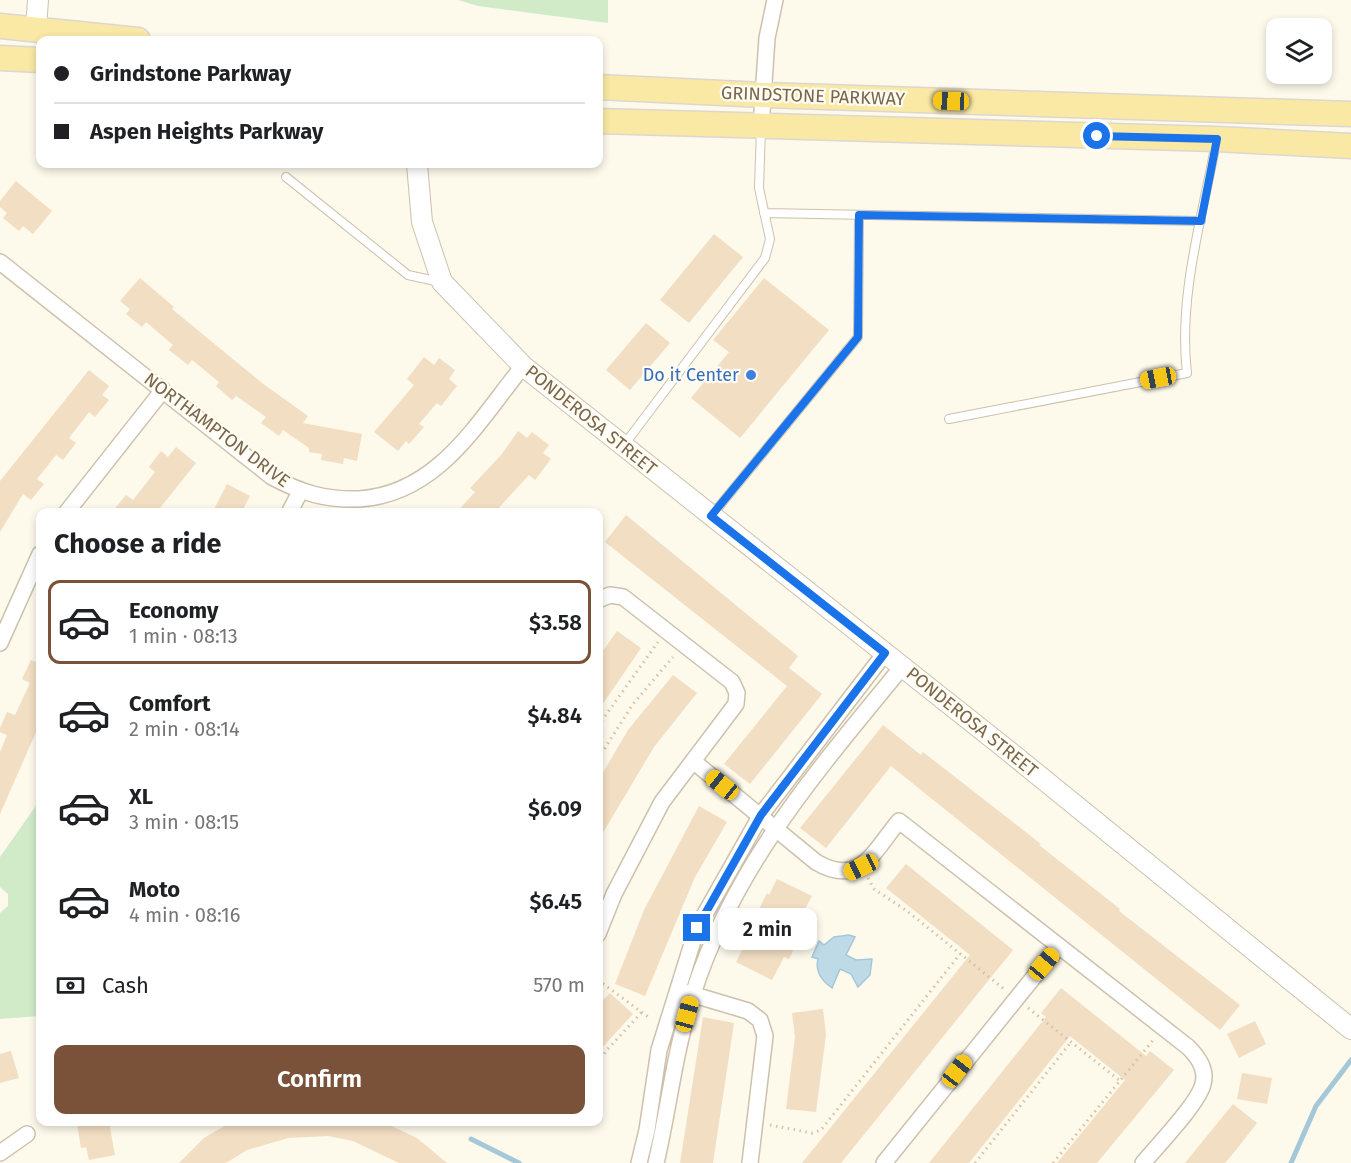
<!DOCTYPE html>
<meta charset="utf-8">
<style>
:root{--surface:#fff;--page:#f2f2f2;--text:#202124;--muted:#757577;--line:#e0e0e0;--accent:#795239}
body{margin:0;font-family:"Fira Sans",sans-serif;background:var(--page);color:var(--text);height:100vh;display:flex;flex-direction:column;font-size:22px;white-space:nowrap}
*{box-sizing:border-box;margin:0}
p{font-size:20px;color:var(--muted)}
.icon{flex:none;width:33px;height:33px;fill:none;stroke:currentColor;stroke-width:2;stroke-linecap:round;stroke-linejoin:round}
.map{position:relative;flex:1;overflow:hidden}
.details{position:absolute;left:36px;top:508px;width:567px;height:618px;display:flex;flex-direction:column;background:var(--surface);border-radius:12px;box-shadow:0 3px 9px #0003}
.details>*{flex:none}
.banner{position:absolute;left:36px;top:36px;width:567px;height:132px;border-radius:12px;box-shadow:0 3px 9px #0003;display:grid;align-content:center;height:132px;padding:0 18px;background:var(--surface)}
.fabs{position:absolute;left:1266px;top:18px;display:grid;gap:12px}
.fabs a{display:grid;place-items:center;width:66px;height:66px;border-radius:12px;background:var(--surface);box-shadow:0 3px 9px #0003;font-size:30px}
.end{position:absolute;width:27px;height:27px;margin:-14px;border:8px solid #1a73e8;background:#fff;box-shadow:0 0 0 3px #fff}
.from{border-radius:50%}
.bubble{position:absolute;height:42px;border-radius:12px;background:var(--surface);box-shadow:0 3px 9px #0003;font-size:20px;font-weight:600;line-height:42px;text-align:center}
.car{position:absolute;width:18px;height:36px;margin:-18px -9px;border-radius:8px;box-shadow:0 0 4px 2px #0007;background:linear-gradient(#f5c518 24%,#345 0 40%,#f5c518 0 76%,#345 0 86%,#f5c518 0)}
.banner b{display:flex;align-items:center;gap:21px;height:57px;font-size:22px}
.banner b+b{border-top:2px solid var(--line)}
.banner i{width:15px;height:15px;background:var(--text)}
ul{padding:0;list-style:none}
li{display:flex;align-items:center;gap:18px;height:84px;margin:0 12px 9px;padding:0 6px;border:3px solid transparent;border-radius:12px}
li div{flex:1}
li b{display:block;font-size:22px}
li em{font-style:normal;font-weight:600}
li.selected{border-color:var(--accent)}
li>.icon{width:54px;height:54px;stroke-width:1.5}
h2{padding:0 18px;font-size:27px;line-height:72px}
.pay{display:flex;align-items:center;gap:15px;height:66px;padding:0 18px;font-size:22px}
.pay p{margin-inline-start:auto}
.primary-button{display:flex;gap:12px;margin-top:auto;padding:12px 18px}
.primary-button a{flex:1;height:69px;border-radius:12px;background:var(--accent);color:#fff;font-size:24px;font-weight:600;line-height:69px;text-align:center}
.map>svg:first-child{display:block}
.green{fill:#d1ebc9}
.water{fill:#bfdae7;stroke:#a5c8d9;stroke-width:1.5}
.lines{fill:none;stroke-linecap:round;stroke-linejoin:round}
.stream{stroke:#a5c8d9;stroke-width:5}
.building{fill:#f2dec3}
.service-casing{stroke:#cdc1ad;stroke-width:10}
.minor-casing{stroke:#cdc1ad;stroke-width:18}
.tertiary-casing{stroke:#cdc1ad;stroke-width:22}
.primary-casing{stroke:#dcd7d1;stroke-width:27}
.path{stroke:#d8c2a5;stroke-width:3;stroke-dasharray:1.5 4.5;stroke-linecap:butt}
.service{stroke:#fff;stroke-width:8}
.minor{stroke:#fff;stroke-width:15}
.tertiary{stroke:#fff;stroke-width:20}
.primary{stroke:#fae9a5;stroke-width:24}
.route{stroke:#1a73e8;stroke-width:8}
.shop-dot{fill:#3f7fe0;stroke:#fffcf2;stroke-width:2}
.labels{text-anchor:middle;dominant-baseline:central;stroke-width:4.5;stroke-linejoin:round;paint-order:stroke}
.street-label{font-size:18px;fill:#79654d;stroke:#fffcf2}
.shop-label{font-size:18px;fill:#366cbe;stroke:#fffcf2;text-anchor:end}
</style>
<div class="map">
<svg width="1351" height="1163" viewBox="0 0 1351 1163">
<rect width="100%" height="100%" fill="#fdf9eb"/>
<path class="green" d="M 458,0 L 608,0 L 608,23 L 478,6 Z
M 40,800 L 40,1016 L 0,1019 L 0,913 L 8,906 L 8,894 L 0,887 L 0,857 Z"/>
<path class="water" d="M 849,935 L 855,937 L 846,955 L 856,960 L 872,959 L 870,975 L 858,987 L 851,974 L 840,969 L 832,988 C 822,981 815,971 818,959 L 812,957 L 819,941 L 824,945 L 834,937 Z"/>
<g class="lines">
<path class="stream" d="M 471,1139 L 519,1163
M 1291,1163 L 1316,1106 L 1351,1060"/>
</g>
<path class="building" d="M 16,181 L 52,211 L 33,234 L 23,226 L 19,231 L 3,218 L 7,213 L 0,207 L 0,201 Z
M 714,234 L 743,257 L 689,323 L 660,300 Z
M 140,278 L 174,307 L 172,309 L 262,383 L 308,416 L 303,423 L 362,434 L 357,461 L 344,458 L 343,464 L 321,460 L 322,454 L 309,452 L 309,448 L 283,430 L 279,436 L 261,423 L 266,417 L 236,396 L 232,400 L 216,386 L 219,382 L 192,360 L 188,365 L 169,350 L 173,345 L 146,322 L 142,327 L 126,314 L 130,309 L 120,301 Z
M 764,278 L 829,330 L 740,438 L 691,398 L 729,352 L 713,340 Z
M 646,323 L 670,343 L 630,390 L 606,370 Z
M 424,357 L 434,365 L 439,358 L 455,370 L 449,379 L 457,386 L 441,406 L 437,403 L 419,424 L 424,427 L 409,444 L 406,441 L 398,451 L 374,432 L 414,385 L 407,379 Z
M 89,370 L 109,386 L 102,395 L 109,400 L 95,417 L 89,412 L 69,438 L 76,443 L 63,460 L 56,455 L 37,479 L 44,484 L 31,500 L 23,494 L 0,532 L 0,481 Z
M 518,431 L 527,438 L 532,432 L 549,445 L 543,453 L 551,459 L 535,480 L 529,475 L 494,513 L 456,513 L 475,492 L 470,488 L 502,454 Z
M 176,447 L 196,463 L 156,513 L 111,513 L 126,495 L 133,500 L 155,472 L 149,467 L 161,451 L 168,457 Z
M 227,484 L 250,496 L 241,513 L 212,513 Z
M 626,515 L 798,656 L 789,668 L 822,694 L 750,784 L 724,764 L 787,686 L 605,542 Z
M 617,631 L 641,648 L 598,711 L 598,658 Z
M 40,657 L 40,723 L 0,814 L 0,752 L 7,735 L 0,732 L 0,728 L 7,712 L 15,715 L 30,683 L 22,679 L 31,660 L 38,663 Z
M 673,675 L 697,693 L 654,747 L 598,841 L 598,781 L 628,730 Z
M 883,725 L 921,755 L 923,752 L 1041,844 L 1039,845 L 1120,909 L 1119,911 L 1240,1005 L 1220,1030 L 891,766 L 826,848 L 800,828 Z
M 699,806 L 727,822 L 695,877 L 645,996 L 615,984 L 644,910 Z
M 906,864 L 1013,950 L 841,1163 L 802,1163 L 970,955 L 886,888 Z
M 777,879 L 812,896 L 800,919 L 807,923 L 789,959 L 784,957 L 772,980 L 736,962 L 742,950 L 740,948 L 767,893 L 769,895 Z
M 1061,988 L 1146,1056 L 1150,1051 L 1174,1070 L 1097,1163 L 1057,1163 L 1125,1080 L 1070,1036 L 969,1163 L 929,1163 L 1046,1017 L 1041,1013 Z
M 610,993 L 633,1014 L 598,1052 L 598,1005 Z
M 823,1009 L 826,1035 L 816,1112 L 786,1109 L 795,1037 L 792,1013 Z
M 703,1017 L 734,1023 L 713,1163 L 680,1163 Z
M 1255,1021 L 1266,1044 L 1239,1058 L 1227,1034 Z
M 11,1051 L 19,1078 L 0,1083 L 0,1054 Z
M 1242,1073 L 1272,1078 L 1267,1104 L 1237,1099 Z
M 1233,1104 L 1257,1123 L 1236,1150 L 1225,1163 L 1185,1163 Z
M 85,1122 L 109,1122 L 115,1155 L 89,1160 L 86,1147 L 81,1148 L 77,1124 Z
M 231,1122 L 383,1122 L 417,1138 L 447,1163 L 399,1163 L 353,1141 L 328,1136 L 288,1138 L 247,1150 L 226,1163 L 179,1163 L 204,1138 Z"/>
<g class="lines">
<g class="service-casing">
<path id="service" d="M 286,177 L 408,275 L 440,282
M 764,213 L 1201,221
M 949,419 L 1187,373 C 1178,298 1202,217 1216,143
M 624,445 L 765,258 L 770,239 L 759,188 L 761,128
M 712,515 L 858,337 L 859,215"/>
</g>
<g class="minor-casing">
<path id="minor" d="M 761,127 L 767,38 L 775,0
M 0,262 L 272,477 C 302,493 325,500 359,499 C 438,494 477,423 523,366
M 66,513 L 163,390
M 289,513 L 300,492
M 598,600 L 610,595 L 623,597 L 732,682 L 737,693 L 736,704 L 662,802 L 614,894 L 598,934
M 0,643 L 40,554
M 693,761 L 816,862 C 860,888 873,852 899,821 L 1188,1047 C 1198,1057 1207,1069 1203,1084 C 1198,1104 1157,1146 1143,1163
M 684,992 L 748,1011 L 760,1020 L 765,1036 L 750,1163
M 0,1153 L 27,1134
M 639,1163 L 647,1130 L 659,1050 L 697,928 L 761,815 L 885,653
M 656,1163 C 669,1107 675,1049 693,994 C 734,865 818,770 902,667
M 884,1163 L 1058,947"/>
</g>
<g class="tertiary-casing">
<path id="tertiary" d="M 36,28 L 38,0
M 417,164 L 422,222 L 442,282 L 523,366 L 1006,749 L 1351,1029"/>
</g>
<g class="primary-casing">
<path id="primary" d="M 0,26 L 138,40
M 0,58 L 40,60
M 598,87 L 764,95 L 1351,114
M 598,121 L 1217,139 L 1351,146"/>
</g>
<path class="path" d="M 598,726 L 658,642
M 598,759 L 633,704 L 673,657
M 868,878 L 874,889 L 907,911 L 1004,989
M 598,980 L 651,1019
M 1028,1008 L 1119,1080
M 598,1064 L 606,1051 L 642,1012
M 770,1125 L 812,1133 L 821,1130 L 960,954
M 975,1163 L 1071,1042
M 1053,1163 L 1154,1039"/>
<use href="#service" class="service"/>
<use href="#minor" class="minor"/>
<use href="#tertiary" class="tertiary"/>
<use href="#primary" class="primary"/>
</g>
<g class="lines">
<path class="route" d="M 697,928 L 761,815 L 885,653 L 711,516 L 858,337 L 859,215 L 1201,221 L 1217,139 L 1097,136"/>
</g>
<circle class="shop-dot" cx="751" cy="375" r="6"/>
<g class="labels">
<g class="street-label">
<text transform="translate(813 96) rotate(2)">GRINDSTONE PARKWAY</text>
<text transform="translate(591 420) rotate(39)">PONDEROSA STREET</text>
<text transform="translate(217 430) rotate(37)">NORTHAMPTON DRIVE</text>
<text transform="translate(972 722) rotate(39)">PONDEROSA STREET</text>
</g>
<g class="shop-label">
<text x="739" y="375">Do it Center</text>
</g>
</g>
</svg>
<div class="fabs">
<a><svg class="icon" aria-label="layers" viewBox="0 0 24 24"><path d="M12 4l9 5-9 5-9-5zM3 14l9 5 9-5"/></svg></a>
</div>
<i class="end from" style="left:1097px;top:136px"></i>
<i class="end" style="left:697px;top:928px"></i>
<div class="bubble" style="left:718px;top:908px;width:99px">2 min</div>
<i class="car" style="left:951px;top:101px;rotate:272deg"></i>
<i class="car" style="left:1158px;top:378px;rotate:259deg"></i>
<i class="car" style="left:722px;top:785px;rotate:309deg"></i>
<i class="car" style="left:861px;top:867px;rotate:245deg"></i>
<i class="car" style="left:1044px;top:964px;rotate:40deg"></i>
<i class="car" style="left:687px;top:1014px;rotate:15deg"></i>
<i class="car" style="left:957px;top:1071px;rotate:38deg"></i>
<div class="banner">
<b><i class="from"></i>Grindstone Parkway</b>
<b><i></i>Aspen Heights Parkway</b>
</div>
<section class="details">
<h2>Choose a ride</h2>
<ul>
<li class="selected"><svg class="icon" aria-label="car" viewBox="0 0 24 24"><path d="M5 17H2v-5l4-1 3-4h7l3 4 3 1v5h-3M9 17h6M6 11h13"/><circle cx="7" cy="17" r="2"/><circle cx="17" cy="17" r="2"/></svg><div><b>Economy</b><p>1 min · 08:13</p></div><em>$3.58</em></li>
<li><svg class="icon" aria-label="car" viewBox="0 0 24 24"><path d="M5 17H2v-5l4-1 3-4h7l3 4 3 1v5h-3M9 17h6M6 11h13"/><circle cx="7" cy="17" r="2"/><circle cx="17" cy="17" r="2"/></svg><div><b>Comfort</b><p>2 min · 08:14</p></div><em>$4.84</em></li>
<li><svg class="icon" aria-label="car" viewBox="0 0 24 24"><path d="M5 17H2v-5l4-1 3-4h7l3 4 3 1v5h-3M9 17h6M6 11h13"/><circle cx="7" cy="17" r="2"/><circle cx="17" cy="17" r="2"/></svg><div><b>XL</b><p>3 min · 08:15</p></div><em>$6.09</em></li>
<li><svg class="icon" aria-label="car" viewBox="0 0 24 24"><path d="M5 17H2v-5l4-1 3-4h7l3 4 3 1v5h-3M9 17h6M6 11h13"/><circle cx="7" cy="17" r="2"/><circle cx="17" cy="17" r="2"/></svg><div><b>Moto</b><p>4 min · 08:16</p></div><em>$6.45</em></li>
</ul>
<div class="pay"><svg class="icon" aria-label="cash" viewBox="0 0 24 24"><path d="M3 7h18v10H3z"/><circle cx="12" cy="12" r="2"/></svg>Cash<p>570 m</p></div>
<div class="primary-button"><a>Confirm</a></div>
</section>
</div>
